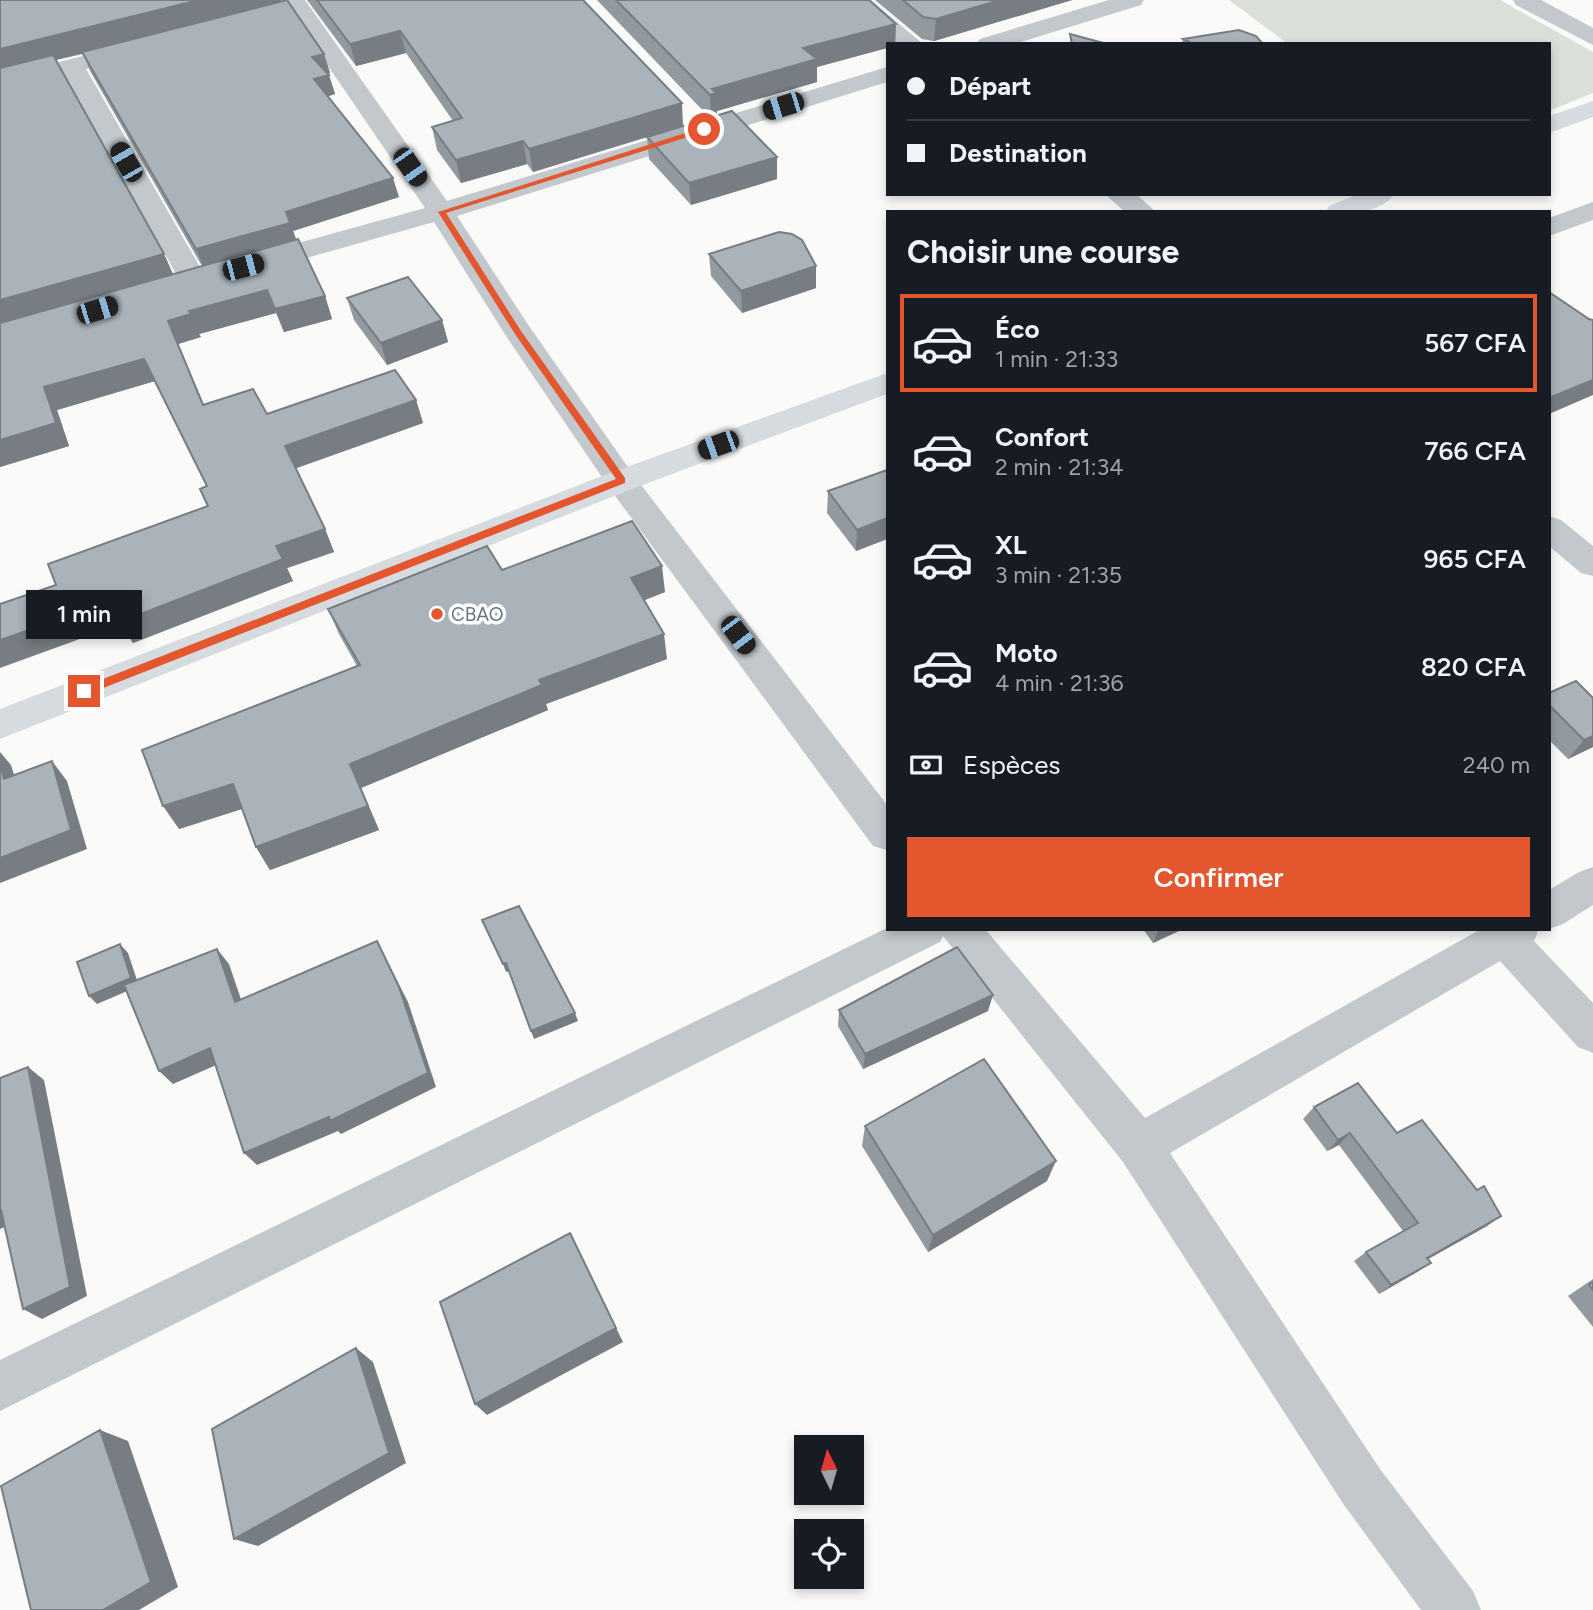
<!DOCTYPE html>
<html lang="fr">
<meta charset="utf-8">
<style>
:root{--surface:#171b24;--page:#20242c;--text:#f1f3f6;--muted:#9ea1a6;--line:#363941;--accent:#e4572e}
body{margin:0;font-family:Figtree,sans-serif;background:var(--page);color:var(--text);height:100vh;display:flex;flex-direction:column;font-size:26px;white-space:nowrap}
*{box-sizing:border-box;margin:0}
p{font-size:23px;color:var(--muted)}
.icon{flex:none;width:38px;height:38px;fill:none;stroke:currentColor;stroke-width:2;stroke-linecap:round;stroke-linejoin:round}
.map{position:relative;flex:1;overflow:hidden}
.sheet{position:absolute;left:886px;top:210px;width:665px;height:721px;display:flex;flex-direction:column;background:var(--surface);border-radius:0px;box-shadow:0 4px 10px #0003}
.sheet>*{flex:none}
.hud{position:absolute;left:886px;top:42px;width:665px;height:154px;border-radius:0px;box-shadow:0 4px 10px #0003;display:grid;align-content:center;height:154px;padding:0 21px;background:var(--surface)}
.needle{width:46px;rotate:355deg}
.buttons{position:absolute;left:794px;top:1435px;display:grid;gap:14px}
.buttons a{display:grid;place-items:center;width:70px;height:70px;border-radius:0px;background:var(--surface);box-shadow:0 4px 10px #0003;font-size:35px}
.end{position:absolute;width:32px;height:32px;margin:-16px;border:9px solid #e4572e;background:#fff;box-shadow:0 0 0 4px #fff}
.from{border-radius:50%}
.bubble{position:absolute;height:49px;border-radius:0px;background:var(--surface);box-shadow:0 4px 10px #0003;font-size:23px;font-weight:600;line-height:49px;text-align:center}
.car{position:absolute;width:21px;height:42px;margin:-21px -10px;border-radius:9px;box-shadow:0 0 5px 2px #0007;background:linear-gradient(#222 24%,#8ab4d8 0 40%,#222 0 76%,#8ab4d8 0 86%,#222 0)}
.hud b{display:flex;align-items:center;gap:24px;height:66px;font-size:26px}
.hud b+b{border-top:2px solid var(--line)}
.hud i{width:18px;height:18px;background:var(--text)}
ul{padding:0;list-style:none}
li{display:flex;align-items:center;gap:21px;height:98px;margin:0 14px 10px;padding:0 7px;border:4px solid transparent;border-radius:0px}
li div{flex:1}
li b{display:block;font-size:26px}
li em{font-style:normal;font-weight:600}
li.selected{border-color:var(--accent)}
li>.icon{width:63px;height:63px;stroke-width:1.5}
h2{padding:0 21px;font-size:32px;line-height:84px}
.pay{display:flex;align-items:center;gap:18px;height:77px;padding:0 21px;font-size:26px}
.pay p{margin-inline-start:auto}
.button{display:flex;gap:14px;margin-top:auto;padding:14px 21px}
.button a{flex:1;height:80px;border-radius:0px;background:var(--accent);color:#fff;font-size:28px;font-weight:600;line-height:80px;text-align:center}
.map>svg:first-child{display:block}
.green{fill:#dadfd7}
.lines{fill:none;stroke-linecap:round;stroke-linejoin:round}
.street{fill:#c3c8cc;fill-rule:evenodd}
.primary{fill:#d6dbdf;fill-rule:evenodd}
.wall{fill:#929a9f;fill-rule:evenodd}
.shaded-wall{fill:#777d82}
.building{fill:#aab3b9;stroke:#777d82;stroke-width:2}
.route{fill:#e4572e}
.poi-dot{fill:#e4572e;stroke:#fff;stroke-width:2.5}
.labels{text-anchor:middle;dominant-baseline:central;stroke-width:7;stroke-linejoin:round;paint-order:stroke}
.poi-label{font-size:19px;fill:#657683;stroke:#fff;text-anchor:start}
</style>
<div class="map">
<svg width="1593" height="1610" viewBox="0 0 1593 1610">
<rect width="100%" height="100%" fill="#fafaf8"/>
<path class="green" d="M 1229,0 L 1500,0 L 1593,52 L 1593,93 L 1549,111 L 1549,44 L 1288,44 Z"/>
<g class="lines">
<path class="street" d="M 283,0 L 305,0 L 447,201 L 887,67 L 887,82 L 457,216 L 529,326 L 632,473 L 887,805 L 887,850 L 873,846 L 610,489 L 508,339 L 434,222 L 264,270 L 254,272 L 244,270 L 240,264 L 244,258 L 425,208 Z
M 846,0 L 871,0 L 923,44 L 896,44 Z
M 1109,0 L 1144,0 L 1141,5 L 1014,44 L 976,44 L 980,39 Z
M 1513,0 L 1541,0 L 1593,28 L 1593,45 L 1516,5 Z
M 138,42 L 146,44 L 150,49 L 146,54 L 86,69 L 208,281 L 204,287 L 194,290 L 184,287 L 180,281 L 65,75 L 0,91 L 0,77 Z
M 1105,194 L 1136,194 L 1156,212 L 1125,212 Z
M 1593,202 L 1593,220 L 1549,236 L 1549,218 Z
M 1549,516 L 1561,520 L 1593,546 L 1593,576 L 1581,573 L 1549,546 Z
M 1593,867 L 1593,905 L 1563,924 L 1549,929 L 1549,890 L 1579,872 Z
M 887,928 L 985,929 L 1145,1118 L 1481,929 L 1539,929 L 1534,941 L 1593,1003 L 1593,1053 L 1578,1047 L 1500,961 L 1170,1153 L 1380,1469 L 1473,1591 L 1481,1610 L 1421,1610 L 1344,1505 L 1123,1162 L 943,936 L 940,942 L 0,1411 L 0,1360 Z"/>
<path class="primary" d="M 1593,101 L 1593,117 L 1549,133 L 1549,116 Z
M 1358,194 L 1394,194 C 1380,215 1347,212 1326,212 L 1329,206 Z
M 887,373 L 887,394 L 632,489 L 0,739 L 0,709 L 610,473 Z"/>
</g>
<path class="wall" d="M 0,0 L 281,2 L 324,54 L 330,73 L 328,73 L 335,94 L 327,96 L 399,197 L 293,231 L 296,239 L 325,296 L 332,319 L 284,332 L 276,313 L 199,334 L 201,337 L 178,344 L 204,405 L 267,414 L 416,400 L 423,423 L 296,468 L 325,529 L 334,552 L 287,568 L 293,581 L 133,643 L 121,624 L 56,585 L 208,506 L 207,487 L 155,381 L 57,410 L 69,446 L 0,467 ZM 83,54 L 90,71 L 202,266 L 173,274 L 164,254 L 56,60 Z
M 307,0 L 583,0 L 683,126 L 533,172 L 527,164 L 461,183 L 437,150 L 432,127 L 453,121 L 406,53 L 356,66 Z
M 597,0 L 869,0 L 896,24 L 895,44 L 887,44 L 887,48 L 817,67 L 817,82 L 717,111 L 717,116 L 777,157 L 777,179 L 691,205 L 649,159 L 647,137 L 710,118 Z
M 875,0 L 1072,0 L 934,41 L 922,39 Z
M 1183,39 L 1263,44 L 1182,44 Z
M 709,254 L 816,288 L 742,313 L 711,276 Z
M 347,298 L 442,320 L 448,342 L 387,365 L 354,320 Z
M 887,470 L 887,539 L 856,551 L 827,513 L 828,491 Z
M 502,570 L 665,592 L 644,600 L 667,659 L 546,704 L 548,710 L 361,788 L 379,830 L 270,870 L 256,847 L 242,809 L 179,829 L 357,666 L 339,634 L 328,609 Z
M 1549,693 L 1593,747 L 1568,759 L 1549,740 Z
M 1143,929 L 1183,929 L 1153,943 Z
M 839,1010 L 988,1011 L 863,1069 L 838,1026 Z
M 1314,1107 L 1397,1133 L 1487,1226 L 1428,1259 L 1417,1272 L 1379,1294 L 1354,1261 L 1366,1252 L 1403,1231 L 1339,1145 L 1327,1151 L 1303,1119 Z
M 865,1126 L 1047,1181 L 928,1252 L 862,1146 Z
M 1593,1279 L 1593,1327 L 1568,1296 Z"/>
<path class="shaded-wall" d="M 199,0 L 281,0 L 282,3 L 0,74 L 0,49 Z
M 1000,0 L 1072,0 L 934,41 L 936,19 Z
M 896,24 L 895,44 L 887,44 L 887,48 L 817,67 L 817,82 L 717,111 L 717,116 L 711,118 L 710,95 L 712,89 L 803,48 Z
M 400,31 L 406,53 L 356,66 L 350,44 Z
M 324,54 L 330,73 L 318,76 L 312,57 Z
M 329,75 L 335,94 L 320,99 L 314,79 Z
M 682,103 L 683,126 L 533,172 L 529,149 Z
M 523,141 L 527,164 L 461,183 L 456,160 Z
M 777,157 L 777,179 L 691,205 L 689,183 Z
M 393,178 L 399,197 L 293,231 L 297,242 L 204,269 L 196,249 L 286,212 Z
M 164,254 L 174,277 L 0,326 L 0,300 Z
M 816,266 L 816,288 L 742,313 L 741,291 Z
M 267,290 L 276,313 L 199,334 L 201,337 L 178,344 L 214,428 L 168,321 L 189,311 Z
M 325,296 L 332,319 L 284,332 L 275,309 Z
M 442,320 L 448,342 L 387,365 L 381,343 Z
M 144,359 L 155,381 L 57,410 L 69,446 L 0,467 L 0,440 L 44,387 Z
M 1593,380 L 1593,395 L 1549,414 L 1549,398 Z
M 416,400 L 423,423 L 294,469 L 285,446 Z
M 887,518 L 887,539 L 856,551 L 857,530 Z
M 325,529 L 334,552 L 287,568 L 293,581 L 133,643 L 121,624 L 0,668 L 0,640 L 111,601 Z
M 662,566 L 665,592 L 635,604 L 631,578 Z
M 664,634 L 667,659 L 546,704 L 548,710 L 361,788 L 379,830 L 270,870 L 256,847 L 350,764 L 539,680 Z
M 1593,736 L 1593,747 L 1568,759 L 1584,740 Z
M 0,752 L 11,765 L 21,798 L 4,779 L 0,764 Z
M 52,761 L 67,781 L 87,849 L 0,883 L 0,858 Z
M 233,784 L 248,807 L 179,829 L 163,806 Z
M 1159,929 L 1183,929 L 1153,943 Z
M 377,941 L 408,1002 L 436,1087 L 341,1134 L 338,1131 L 257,1165 L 244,1153 Z
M 120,944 L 128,953 L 139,986 L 97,1004 L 89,996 Z
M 217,949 L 229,964 L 247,1017 L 235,1002 Z
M 506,963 L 510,971 L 506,972 L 503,964 Z
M 993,995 L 988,1011 L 863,1069 L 865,1054 Z
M 575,1013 L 578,1021 L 534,1039 L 531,1031 Z
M 210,1048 L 223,1062 L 173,1084 L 159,1071 Z
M 28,1067 L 44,1080 L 87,1296 L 42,1319 L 23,1309 Z
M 1350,1133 L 1339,1145 L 1327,1151 L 1338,1140 Z
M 1056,1161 L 1047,1181 L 928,1252 L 933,1235 Z
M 0,1210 L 19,1221 L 0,1229 Z
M 1501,1216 L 1487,1226 L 1414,1267 L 1427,1258 Z
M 570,1233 L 623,1342 L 487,1415 L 475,1404 Z
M 1431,1263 L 1417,1272 L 1379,1294 L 1391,1285 Z
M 356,1348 L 373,1362 L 406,1463 L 258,1546 L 234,1539 Z
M 100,1430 L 128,1441 L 178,1587 L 139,1610 L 103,1610 Z"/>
<path class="building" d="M 0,0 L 199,0 L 0,49 Z
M 287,0 L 324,54 L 312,57 L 329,75 L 314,79 L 393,178 L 286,212 L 290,223 L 196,249 L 82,52 Z
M 317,0 L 583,0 L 682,103 L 529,149 L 523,141 L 456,160 L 432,127 L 462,118 L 400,31 L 350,44 Z
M 616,0 L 869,0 L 896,24 L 803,48 L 817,59 L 712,89 L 716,93 L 710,95 Z
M 903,0 L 1000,0 L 936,19 L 923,17 Z
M 1239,30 L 1256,36 L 1263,44 L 1193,44 L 1183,39 Z
M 1070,34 L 1107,44 L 1072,44 Z
M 53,55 L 164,254 L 0,300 L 0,68 Z
M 732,111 L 777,157 L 689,183 L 647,137 Z
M 779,232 L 792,234 L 802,240 L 816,266 L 741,291 L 709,254 Z
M 298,239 L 325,296 L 275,309 L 267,290 L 189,311 L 191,314 L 168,321 L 203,405 L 253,389 L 267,414 L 395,370 L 416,400 L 285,446 L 325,529 L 276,546 L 283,559 L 120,622 L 111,601 L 0,640 L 0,604 L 56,585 L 48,564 L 208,506 L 200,489 L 207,486 L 144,359 L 44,387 L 56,423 L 0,440 L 0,323 Z
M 408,277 L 442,320 L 381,343 L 347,298 Z
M 1549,292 L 1589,319 L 1593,320 L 1593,380 L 1549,398 Z
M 887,470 L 887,518 L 857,530 L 828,491 Z
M 632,521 L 662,566 L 631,578 L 664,634 L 539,680 L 542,685 L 350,764 L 368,806 L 256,847 L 233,784 L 163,806 L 142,750 L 360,665 L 328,609 L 487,546 L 502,570 Z
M 1576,681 L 1593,698 L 1593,736 L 1584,740 L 1549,705 L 1549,693 Z
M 52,761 L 71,830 L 0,858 L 0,764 L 4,779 Z
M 519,906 L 575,1013 L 531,1031 L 506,963 L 503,964 L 482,920 Z
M 377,941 L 399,987 L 428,1073 L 330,1121 L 329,1117 L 244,1153 L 210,1048 L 159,1071 L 124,985 L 217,949 L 235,1002 Z
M 120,944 L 131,978 L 89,996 L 77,962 Z
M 957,947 L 993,995 L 865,1054 L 839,1010 Z
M 984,1059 L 1056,1161 L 933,1235 L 865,1126 Z
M 28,1067 L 70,1287 L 23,1309 L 1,1210 L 0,1210 L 0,1078 Z
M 1358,1083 L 1397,1133 L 1422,1120 L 1477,1190 L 1484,1186 L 1501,1216 L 1427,1258 L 1431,1263 L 1391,1285 L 1366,1252 L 1418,1223 L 1350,1133 L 1338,1140 L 1314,1107 Z
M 570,1233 L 616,1328 L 475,1404 L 440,1302 Z
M 1593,1282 L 1593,1290 L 1589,1285 Z
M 356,1348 L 389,1453 L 234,1539 L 212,1429 Z
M 100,1430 L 151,1582 L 103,1610 L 31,1610 L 1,1486 Z"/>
<path class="route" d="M 704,127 L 707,131 L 446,213 L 521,331 L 625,478 L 625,483 L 88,694 L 80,694 L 80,688 L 616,479 L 515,334 L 438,212 Z"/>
<circle class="poi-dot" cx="437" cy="614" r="7"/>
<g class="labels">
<g class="poi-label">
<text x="451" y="614">CBAO</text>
</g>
</g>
</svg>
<div class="buttons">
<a><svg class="needle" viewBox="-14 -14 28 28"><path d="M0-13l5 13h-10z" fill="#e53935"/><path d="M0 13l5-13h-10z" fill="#9ea1a6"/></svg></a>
<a><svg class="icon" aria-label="locate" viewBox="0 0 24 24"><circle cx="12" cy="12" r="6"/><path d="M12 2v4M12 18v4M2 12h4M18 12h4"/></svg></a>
</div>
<i class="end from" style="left:704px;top:129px"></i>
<i class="end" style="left:84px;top:691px"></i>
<div class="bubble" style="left:26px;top:590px;width:116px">1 min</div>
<i class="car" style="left:783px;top:106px;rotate:253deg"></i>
<i class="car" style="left:126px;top:162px;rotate:330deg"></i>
<i class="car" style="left:410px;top:167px;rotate:145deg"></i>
<i class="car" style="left:243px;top:267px;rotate:75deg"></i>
<i class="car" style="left:97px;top:310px;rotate:73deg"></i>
<i class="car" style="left:718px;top:445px;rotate:250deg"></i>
<i class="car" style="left:738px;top:635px;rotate:143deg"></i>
<div class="hud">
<b><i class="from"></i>Départ</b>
<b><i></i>Destination</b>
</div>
<section class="sheet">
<h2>Choisir une course</h2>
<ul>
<li class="selected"><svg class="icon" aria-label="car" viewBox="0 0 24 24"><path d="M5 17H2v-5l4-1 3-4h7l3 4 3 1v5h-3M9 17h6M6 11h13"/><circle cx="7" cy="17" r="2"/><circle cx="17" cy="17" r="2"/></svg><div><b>Éco</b><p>1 min · 21:33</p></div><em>567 CFA</em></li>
<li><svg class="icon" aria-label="car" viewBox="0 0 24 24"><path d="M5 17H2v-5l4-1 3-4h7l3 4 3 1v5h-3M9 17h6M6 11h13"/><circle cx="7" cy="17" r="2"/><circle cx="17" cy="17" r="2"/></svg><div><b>Confort</b><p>2 min · 21:34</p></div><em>766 CFA</em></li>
<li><svg class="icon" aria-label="car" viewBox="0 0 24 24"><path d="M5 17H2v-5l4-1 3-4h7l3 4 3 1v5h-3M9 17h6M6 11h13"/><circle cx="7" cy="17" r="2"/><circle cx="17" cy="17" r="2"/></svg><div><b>XL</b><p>3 min · 21:35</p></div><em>965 CFA</em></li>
<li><svg class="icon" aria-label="car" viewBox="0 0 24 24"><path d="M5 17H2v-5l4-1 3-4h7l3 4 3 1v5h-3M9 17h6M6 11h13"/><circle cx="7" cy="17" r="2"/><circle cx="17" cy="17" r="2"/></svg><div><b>Moto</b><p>4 min · 21:36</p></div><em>820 CFA</em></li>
</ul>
<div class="pay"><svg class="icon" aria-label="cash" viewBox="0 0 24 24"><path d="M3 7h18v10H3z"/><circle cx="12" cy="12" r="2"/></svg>Espèces<p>240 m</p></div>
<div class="button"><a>Confirmer</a></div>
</section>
</div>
